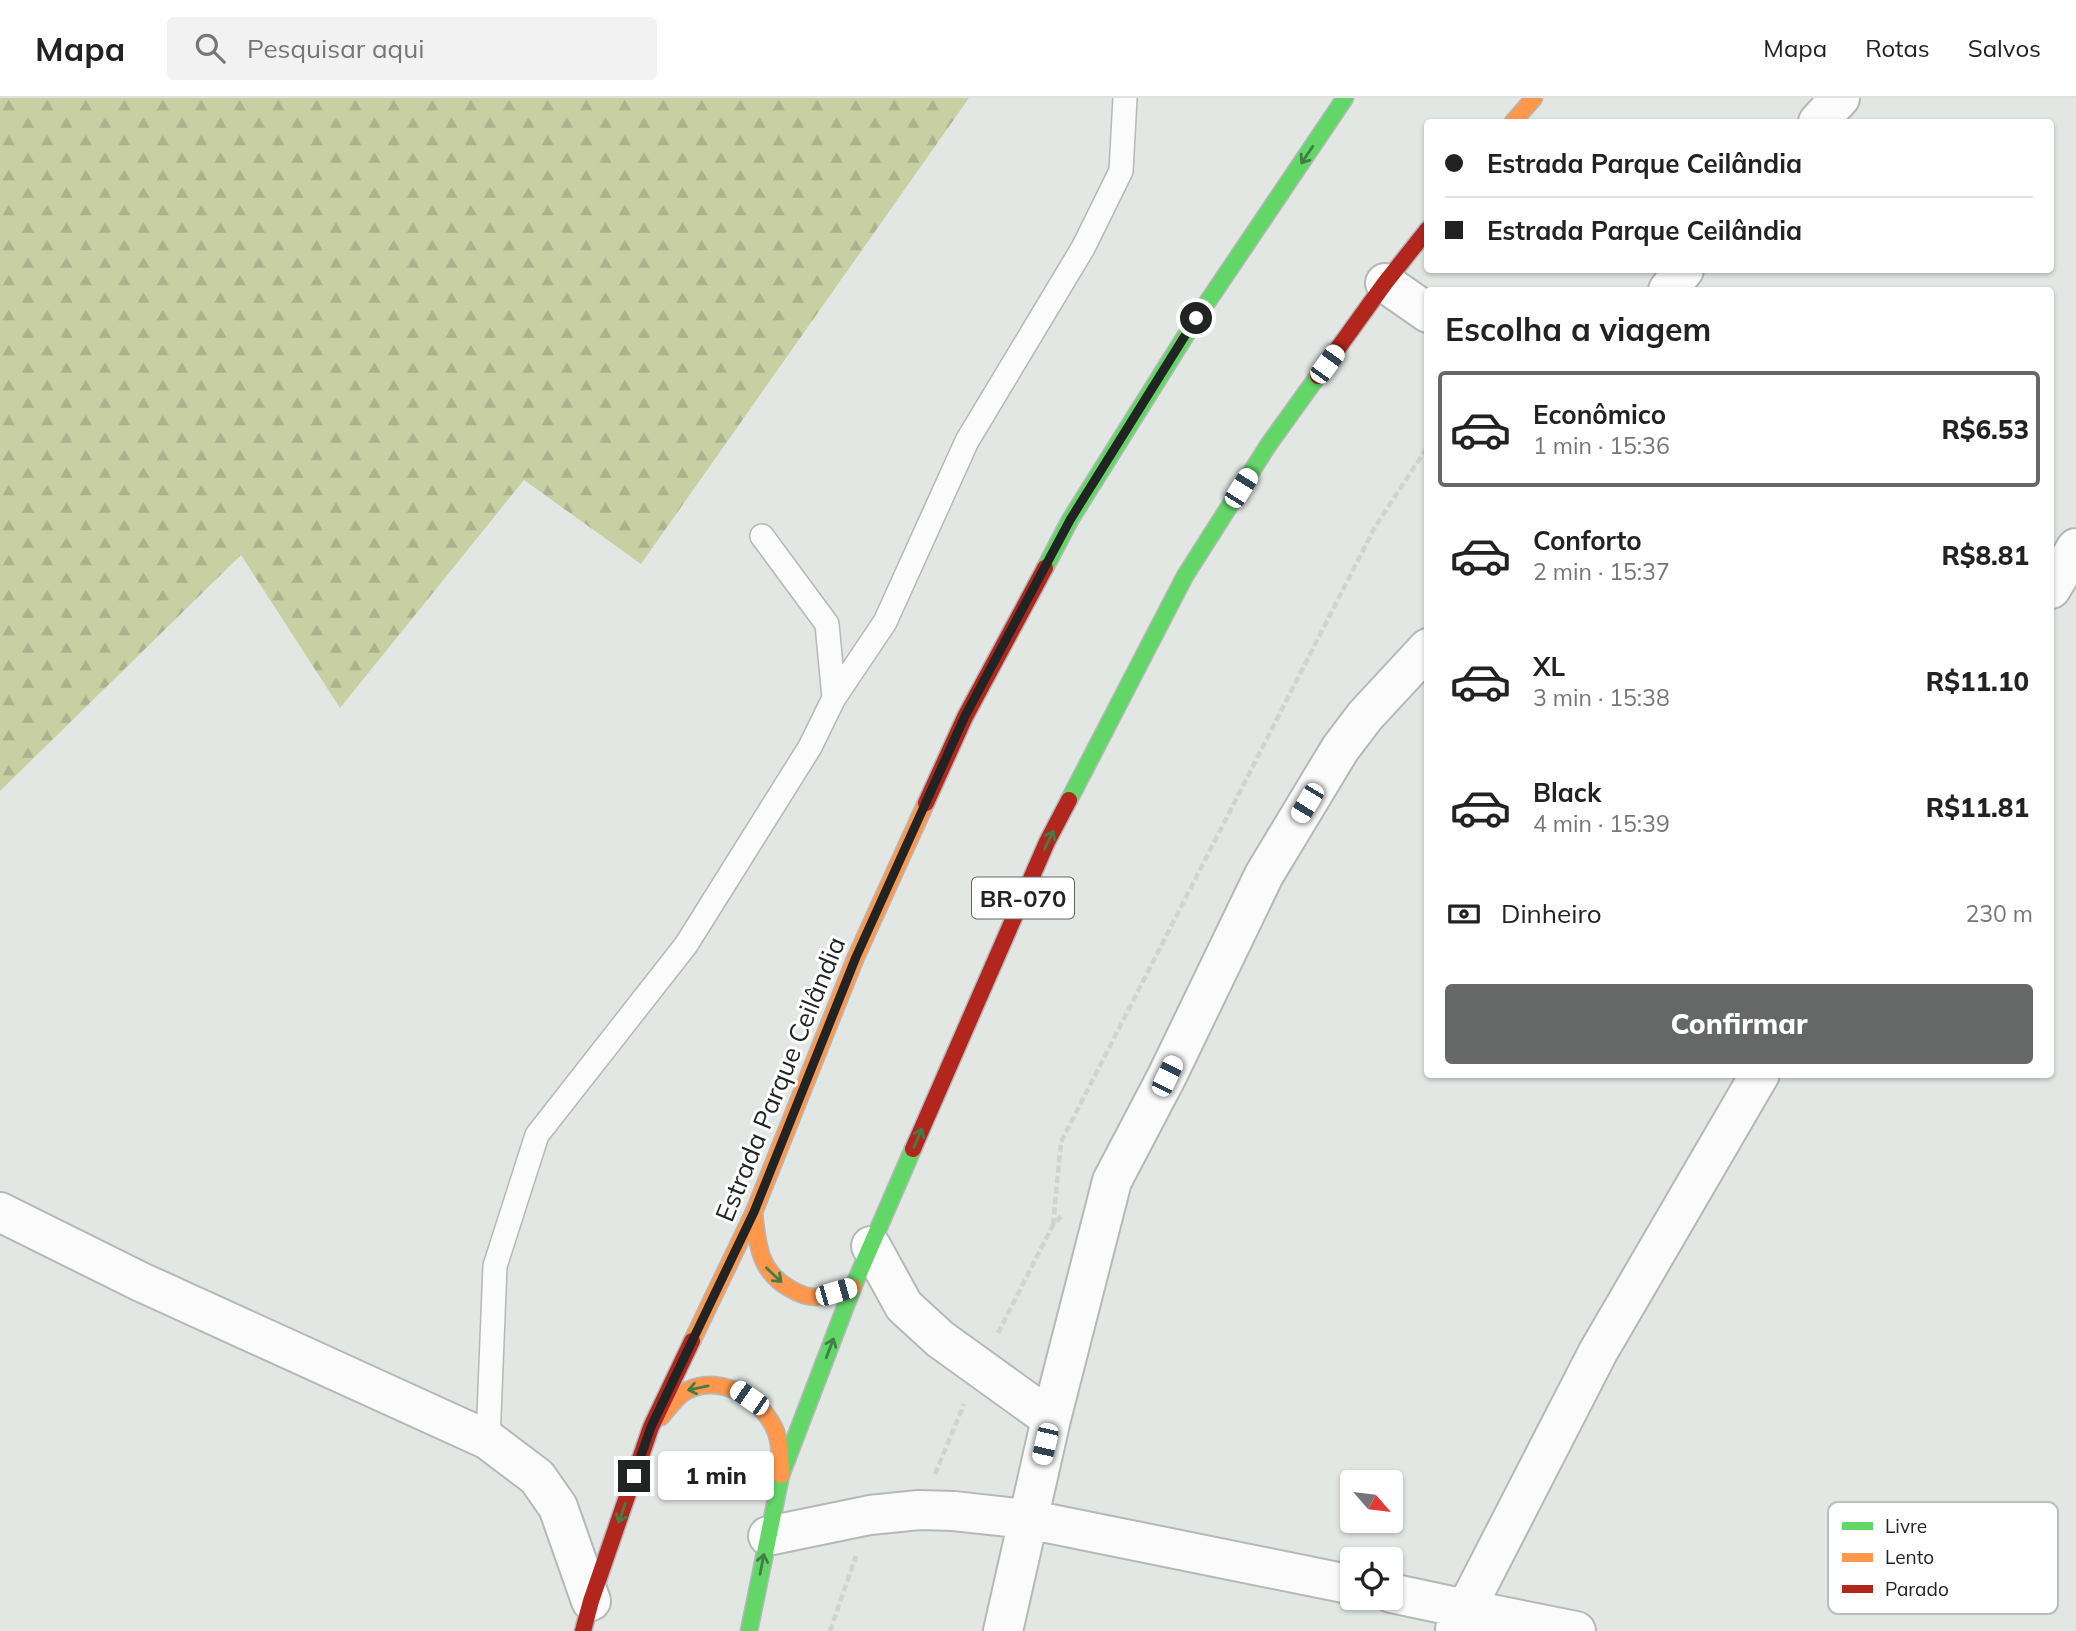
<!DOCTYPE html>
<html lang="pt">
<meta charset="utf-8">
<style>
:root{--surface:#fff;--page:#f2f2f2;--text:#222;--muted:#767676;--line:#e0e0e0;--accent:#656866}
body{margin:0;font-family:Mulish,sans-serif;background:var(--page);color:var(--text);height:100vh;display:flex;flex-direction:column;font-size:26px;white-space:nowrap}
*{box-sizing:border-box;margin:0}
p{font-size:23px;color:var(--muted)}
.icon{flex:none;width:38px;height:38px;fill:none;stroke:currentColor;stroke-width:2;stroke-linecap:round;stroke-linejoin:round}
.map{position:relative;flex:1;overflow:hidden}
.drawer{position:absolute;left:1424px;top:189px;width:630px;height:791px;display:flex;flex-direction:column;background:var(--surface);border-radius:7px;box-shadow:0 2px 5px #0004}
.drawer>*{flex:none}
.banner{position:absolute;left:1424px;top:21px;width:630px;height:154px;border-radius:7px;box-shadow:0 2px 5px #0004;display:grid;align-content:center;height:154px;padding:0 21px;background:var(--surface)}
.needle{width:46px;rotate:118deg}
.controls{position:absolute;left:1340px;top:1372px;display:grid;gap:14px}
.controls a{display:grid;place-items:center;width:63px;height:63px;border-radius:7px;background:var(--surface);box-shadow:0 2px 5px #0004;font-size:35px}
.end{position:absolute;width:32px;height:32px;margin:-16px;border:9px solid #212422;background:#fff;box-shadow:0 0 0 4px #fff}
.from{border-radius:50%}
.bubble{position:absolute;height:49px;border-radius:7px;background:var(--surface);box-shadow:0 2px 5px #0004;font-size:23px;font-weight:800;line-height:49px;text-align:center}
.car{position:absolute;width:21px;height:42px;margin:-21px -10px;border-radius:9px;box-shadow:0 0 5px 2px #0007;background:linear-gradient(#fff 24%,#345 0 40%,#fff 0 76%,#345 0 86%,#fff 0)}
.banner b{display:flex;align-items:center;gap:24px;height:66px;font-size:26px}
.banner b+b{border-top:2px solid var(--line)}
.banner i{width:18px;height:18px;background:var(--text)}
ul{padding:0;list-style:none}
li{display:flex;align-items:center;gap:21px;height:116px;margin:0 14px 10px;padding:0 7px;border:4px solid transparent;border-radius:7px}
li div{flex:1}
li b{display:block;font-size:26px}
li em{font-style:normal;font-weight:800}
li.current{border-color:var(--accent)}
li>.icon{width:63px;height:63px;stroke-width:1.5}
h2{padding:0 21px;font-size:32px;line-height:84px}
.pay{display:flex;align-items:center;gap:18px;height:77px;padding:0 21px;font-size:26px}
.pay p{margin-inline-start:auto}
.action{display:flex;gap:14px;margin-top:auto;padding:14px 21px}
.action a{flex:1;height:80px;border-radius:7px;background:var(--accent);color:#fff;font-size:28px;font-weight:800;line-height:80px;text-align:center}
header{display:flex;align-items:center;gap:42px;box-sizing:border-box;height:98px;padding:0 35px;background:var(--surface);border-bottom:2px solid var(--line)}
header strong{font-size:33px}
nav{display:flex;gap:38px;margin-inline-start:auto;font-size:24px}
.search{width:490px;height:63px;background:var(--page);display:flex;align-items:center;gap:18px;box-sizing:border-box;padding:0 24px;border-radius:7px;color:var(--muted);font-size:26px}
.map>svg:first-child{display:block}
.forest{fill:url(#forest-firs)}
.lines{fill:none;stroke-linecap:round;stroke-linejoin:round}
.lane-casing{stroke:#b4b8b6;stroke-width:26}
.street-casing{stroke:#b4b8b6;stroke-width:42}
.fast-casing{stroke:#b4b8b6;stroke-width:19}
.slow-casing{stroke:#b4b8b6;stroke-width:19}
.jam-casing{stroke:#b4b8b6;stroke-width:19}
.path{stroke:#d1d2d1;stroke-width:4.5;stroke-dasharray:7 3.5;stroke-linecap:butt}
.lane{stroke:#fbfbfb;stroke-width:23}
.street{stroke:#fbfbfb;stroke-width:38}
.fast{stroke:#63d668;stroke-width:16}
.slow{stroke:#ff974d;stroke-width:16}
.jam{stroke:#b3261e;stroke-width:16}
.oneway{stroke:#427d45}
.route{stroke:#212422;stroke-width:9}
.labels{text-anchor:middle;dominant-baseline:central;stroke-width:6;stroke-linejoin:round;paint-order:stroke}
.shield{fill:#fff;stroke:#646664;stroke-width:2}
.shield-label{font-size:24px;font-weight:bold;fill:#212422}
.street-label{font-size:26px;fill:#212422;stroke:#fff}
.key{fill:#fff;stroke:#bcbdbd;stroke-width:2}
.key-label{font-size:19px;fill:#212422}
</style>
<header>
<strong>Mapa</strong>
<div class="search"><svg class="icon" aria-label="search" viewBox="0 0 24 24"><circle cx="10" cy="10" r="6"/><path d="M15 15l6 6"/></svg>Pesquisar aqui</div>
<nav><a>Mapa</a><a>Rotas</a><a>Salvos</a></nav>
</header>
<div class="map">
<svg width="2076" height="1533" viewBox="0 0 2076 1533">
<defs>
<pattern id="forest-firs" width="22" height="20" patternUnits="userSpaceOnUse" patternTransform="scale(1.75)"><rect width="22" height="20" fill="#c7cfa3"/><path d="M5 1l3.5 6h-7zM16 11l3.5 6h-7z" fill="#abb28c"/></pattern>
</defs>
<rect width="100%" height="100%" fill="#e2e7e4"/>
<path class="forest" d="M 0,0 L 969,0 L 641,466 L 524,382 L 340,610 L 241,457 L 0,693 Z"/>
<g class="lines">
<g class="lane-casing">
<path id="lane" d="M 834,600 L 885,524 L 967,343 L 1083,150 L 1121,73 L 1125,0
M 488,1342 L 495,1168 L 537,1037 L 686,847 L 810,649 L 834,600 L 827,526 L 762,438"/>
</g>
<g class="street-casing">
<path id="street" d="M 1818,24 L 1840,0
M 1385,185 L 1428,215
M 1668,192 L 1684,172
M 2051,491 L 2076,450
M 0,1114 L 141,1184 L 488,1342 L 537,1379 L 558,1409 L 591,1503
M 871,1148 L 904,1208 L 940,1241 L 1051,1321
M 768,1438 L 870,1417 L 919,1412 L 954,1413 L 1027,1421 L 1353,1487
M 1391,1495 L 1466,1511 L 1598,1254 L 1760,976
M 1455,1531 L 1466,1511 L 1576,1533
M 1003,1533 L 1051,1321 L 1112,1083 L 1167,978 L 1264,777 L 1340,651 L 1365,618 L 1428,550"/>
</g>
<g class="fast-casing">
<path id="fast" d="M 1045,470 L 1070,422 L 1196,221 L 1345,0
M 1069,702 L 1185,478 L 1269,346 L 1318,278
M 749,1533 L 781,1377 L 853,1189 L 913,1051"/>
</g>
<g class="slow-casing">
<path id="slow" d="M 1513,24 L 1534,0
M 754,1114 C 757,1145 759,1173 789,1190 C 797,1195 807,1199 816,1199 C 828,1199 841,1193 853,1189
M 692,1243 L 754,1114 L 856,859 L 926,705
M 661,1319 C 669,1310 677,1297 688,1292 C 722,1276 763,1301 776,1334 C 781,1347 780,1363 781,1377"/>
</g>
<g class="jam-casing">
<path id="jam" d="M 1318,278 L 1385,185 L 1428,131
M 926,705 L 965,619 L 1045,470
M 913,1051 L 1047,744 L 1069,702
M 583,1533 L 591,1503 L 651,1329 L 692,1243"/>
</g>
<path class="path" d="M 1053,1127 L 1061,1044 L 1375,429 L 1428,348
M 998,1235 L 1053,1127 L 1062,1117
M 935,1376 L 964,1306
M 830,1533 L 856,1458"/>
<use href="#lane" class="lane"/>
<use href="#street" class="street"/>
<use href="#fast" class="fast"/>
<use href="#slow" class="slow"/>
<use href="#jam" class="jam"/>
</g>
<defs><path id="oneway-shaft" d="M-6 0H5M1.5-3L5.5 0L1.5 3" fill="none" stroke-width="1.6" stroke-linecap="round" stroke-linejoin="round" transform="scale(1.75)"/></defs>
<g class="oneway">
<use href="#oneway-shaft" transform="translate(1307 57) rotate(124)"/>
<use href="#oneway-shaft" transform="translate(1049 742) rotate(-64)"/>
<use href="#oneway-shaft" transform="translate(918 1040) rotate(-66)"/>
<use href="#oneway-shaft" transform="translate(774 1177) rotate(43)"/>
<use href="#oneway-shaft" transform="translate(830 1250) rotate(-69)"/>
<use href="#oneway-shaft" transform="translate(698 1290) rotate(168)"/>
<use href="#oneway-shaft" transform="translate(622 1415) rotate(109)"/>
<use href="#oneway-shaft" transform="translate(762 1466) rotate(-79)"/>
</g>
<g class="lines">
<path class="route" d="M 634,1378 L 651,1329 L 754,1114 L 856,859 L 965,618 L 1070,422 L 1196,220"/>
</g>
<g class="labels">
<rect class="shield" x="972" y="779.5" width="102" height="41" rx="5"/>
<g class="shield-label">
<text x="1023" y="800">BR-070</text>
</g>
<g class="street-label">
<text transform="translate(780 981) rotate(-68)">Estrada Parque Ceilândia</text>
</g>
</g>
<rect x="1828" y="1404" width="230" height="112" rx="10" class="key"/>
<rect x="1842" y="1424" width="31" height="8" fill="#63d668"/>
<rect x="1842" y="1455" width="31" height="9" fill="#ff974d"/>
<rect x="1842" y="1487" width="31" height="8" fill="#b3261e"/>
<g class="key-label">
<text x="1885" y="1435">Livre</text>
<text x="1885" y="1466">Lento</text>
<text x="1885" y="1498">Parado</text>
</g>
</svg>
<div class="controls">
<a><svg class="needle" viewBox="-14 -14 28 28"><path d="M0-13l5 13h-10z" fill="#e53935"/><path d="M0 13l5-13h-10z" fill="#767676"/></svg></a>
<a><svg class="icon" aria-label="locate" viewBox="0 0 24 24"><circle cx="12" cy="12" r="6"/><path d="M12 2v4M12 18v4M2 12h4M18 12h4"/></svg></a>
</div>
<i class="end from" style="left:1196px;top:220px"></i>
<i class="end" style="left:634px;top:1378px"></i>
<div class="bubble" style="left:658px;top:1353px;width:116px">1 min</div>
<i class="car" style="left:1327px;top:266px;rotate:36deg"></i>
<i class="car" style="left:1241px;top:390px;rotate:32deg"></i>
<i class="car" style="left:1307px;top:705px;rotate:211deg"></i>
<i class="car" style="left:1167px;top:978px;rotate:26deg"></i>
<i class="car" style="left:836px;top:1194px;rotate:74deg"></i>
<i class="car" style="left:749px;top:1300px;rotate:305deg"></i>
<i class="car" style="left:1045px;top:1346px;rotate:193deg"></i>
<div class="banner">
<b><i class="from"></i>Estrada Parque Ceilândia</b>
<b><i></i>Estrada Parque Ceilândia</b>
</div>
<section class="drawer">
<h2>Escolha a viagem</h2>
<ul>
<li class="current"><svg class="icon" aria-label="car" viewBox="0 0 24 24"><path d="M5 17H2v-5l4-1 3-4h7l3 4 3 1v5h-3M9 17h6M6 11h13"/><circle cx="7" cy="17" r="2"/><circle cx="17" cy="17" r="2"/></svg><div><b>Econômico</b><p>1 min · 15:36</p></div><em>R$6.53</em></li>
<li><svg class="icon" aria-label="car" viewBox="0 0 24 24"><path d="M5 17H2v-5l4-1 3-4h7l3 4 3 1v5h-3M9 17h6M6 11h13"/><circle cx="7" cy="17" r="2"/><circle cx="17" cy="17" r="2"/></svg><div><b>Conforto</b><p>2 min · 15:37</p></div><em>R$8.81</em></li>
<li><svg class="icon" aria-label="car" viewBox="0 0 24 24"><path d="M5 17H2v-5l4-1 3-4h7l3 4 3 1v5h-3M9 17h6M6 11h13"/><circle cx="7" cy="17" r="2"/><circle cx="17" cy="17" r="2"/></svg><div><b>XL</b><p>3 min · 15:38</p></div><em>R$11.10</em></li>
<li><svg class="icon" aria-label="car" viewBox="0 0 24 24"><path d="M5 17H2v-5l4-1 3-4h7l3 4 3 1v5h-3M9 17h6M6 11h13"/><circle cx="7" cy="17" r="2"/><circle cx="17" cy="17" r="2"/></svg><div><b>Black</b><p>4 min · 15:39</p></div><em>R$11.81</em></li>
</ul>
<div class="pay"><svg class="icon" aria-label="cash" viewBox="0 0 24 24"><path d="M3 7h18v10H3z"/><circle cx="12" cy="12" r="2"/></svg>Dinheiro<p>230 m</p></div>
<div class="action"><a>Confirmar</a></div>
</section>
</div>
